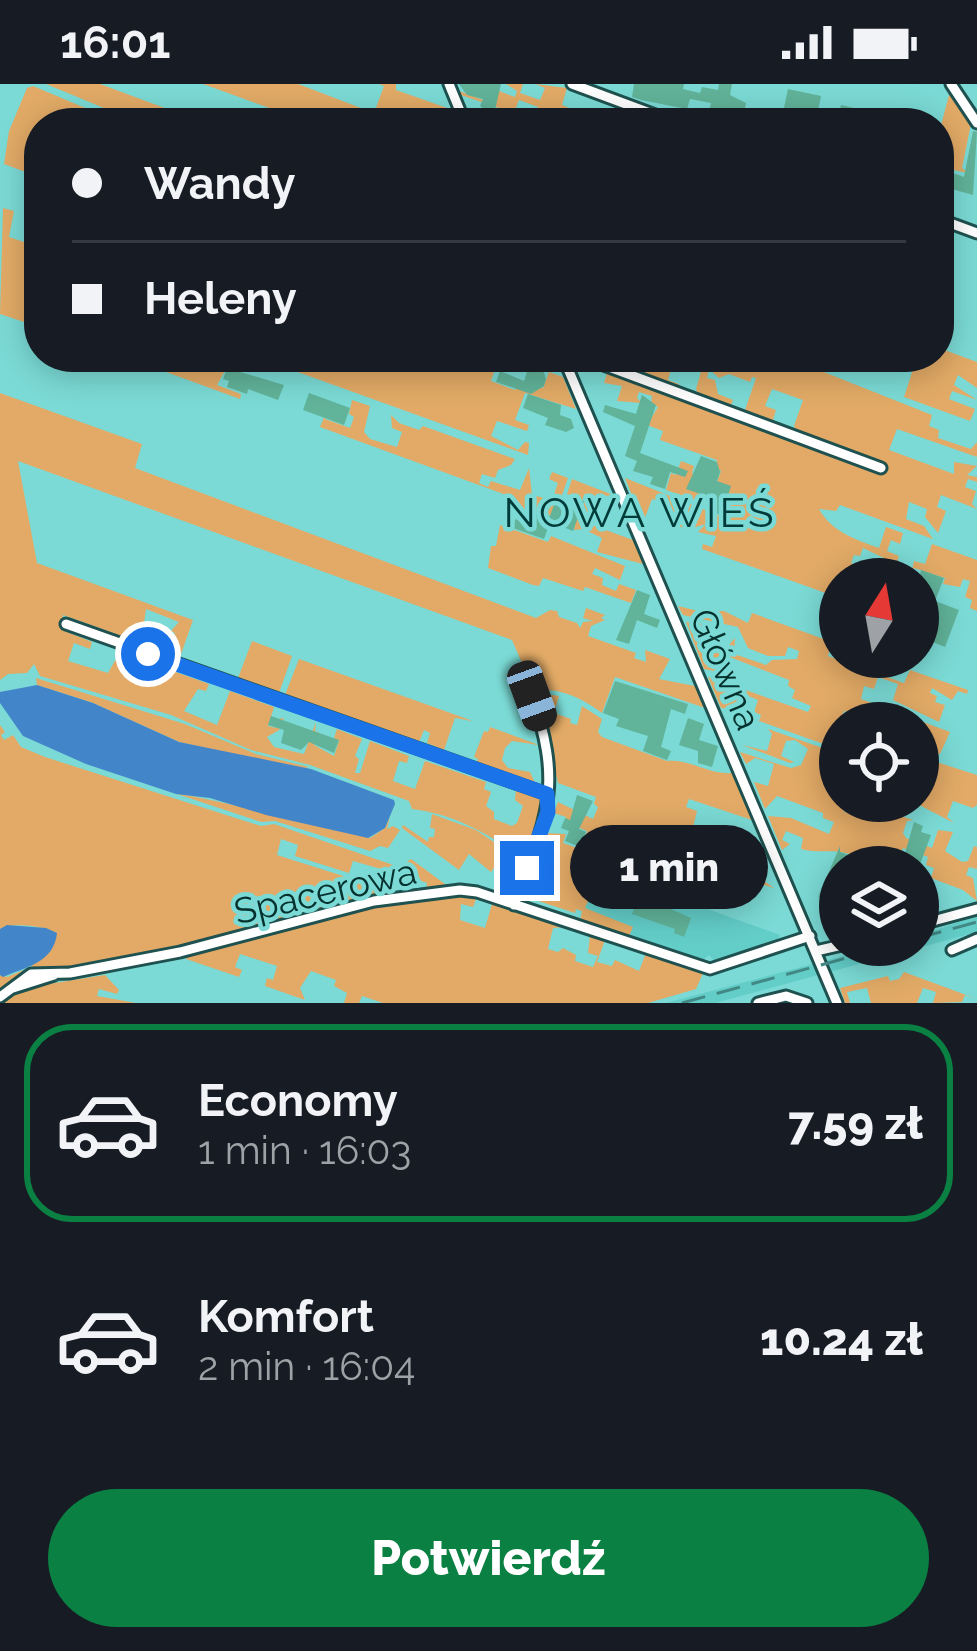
<!DOCTYPE html>
<html lang="pl">
<meta charset="utf-8">
<style>
:root{--surface:#171b24;--page:#242831;--text:#f1f3f6;--muted:#9ea1a6;--line:#363941;--accent:#0b8043}
body{margin:0;font-family:Raleway,sans-serif;background:var(--page);color:var(--text);height:100vh;display:flex;flex-direction:column;font-size:45px;white-space:nowrap}
*{box-sizing:border-box;margin:0}
p{font-size:39px;color:var(--muted)}
.icon{flex:none;width:66px;height:66px;fill:none;stroke:currentColor;stroke-width:2;stroke-linecap:round;stroke-linejoin:round}
.map{position:relative;height:919px;overflow:hidden}
.sheet{display:flex;flex-direction:column;background:var(--surface);flex:1}
.sheet>*{flex:none}
.hud{position:absolute;left:24px;top:24px;width:930px;height:264px;border-radius:48px;box-shadow:0 6px 30px #0003;display:grid;align-content:center;height:264px;padding:0 48px;background:var(--surface)}
.needle{width:78px;rotate:11deg}
.buttons{position:absolute;left:819px;top:474px;display:grid;gap:24px}
.buttons a{display:grid;place-items:center;width:120px;height:120px;border-radius:50%;background:var(--surface);box-shadow:0 6px 30px #0003;font-size:60px}
.end{position:absolute;width:54px;height:54px;margin:-27px;border:15px solid #1a73e8;background:#fff;box-shadow:0 0 0 6px #fff}
.from{border-radius:50%}
.bubble{position:absolute;height:84px;border-radius:42px;background:var(--surface);box-shadow:0 6px 30px #0003;font-size:39px;font-weight:800;line-height:84px;text-align:center}
.car{position:absolute;width:36px;height:72px;margin:-36px -18px;border-radius:15px;box-shadow:0 0 9px 3px #0007;background:linear-gradient(#222 24%,#8ab4d8 0 40%,#222 0 76%,#8ab4d8 0 86%,#222 0)}
.hud b{display:flex;align-items:center;gap:42px;height:114px;font-size:45px}
.hud b+b{border-top:3px solid var(--line)}
.hud i{width:30px;height:30px;background:var(--text)}
ul{padding:21px 0 0;list-style:none}
li{display:flex;align-items:center;gap:36px;height:198px;margin:0 24px 18px;padding:0 24px;border:6px solid transparent;border-radius:48px}
li div{flex:1}
li b{display:block;font-size:45px}
li em{font-style:normal;font-weight:800}
li.selected{border-color:var(--accent)}
li>.icon{width:108px;height:108px;stroke-width:1.5}
.primary-button{display:flex;gap:24px;margin-top:auto;padding:24px 48px}
.primary-button a{flex:1;height:138px;border-radius:72px;background:var(--accent);color:#fff;font-size:48px;font-weight:800;line-height:138px;text-align:center}
.status{display:flex;justify-content:space-between;align-items:center;height:84px;padding:0 60px;background:var(--surface);direction:ltr}
.status svg{height:33px;fill:currentColor}
.map>svg:first-child{display:block}
.built{fill:#63cdc8}
.green{fill:#e2aa66}
.water{fill:#4385c9}
.building{fill:#61b399}
.lines{fill:none;stroke-linecap:round;stroke-linejoin:round}
.street-casing{stroke:#1e514f;stroke-width:15}
.street{stroke:#fff;stroke-width:9}
.rail{stroke:#428986;stroke-width:3;stroke-dasharray:24 12;stroke-linecap:butt}
.route{stroke:#1a73e8;stroke-width:15}
.labels{text-anchor:middle;dominant-baseline:central;stroke-width:9;stroke-linejoin:round;paint-order:stroke}
.street-label{font-size:36px;fill:#04302e;stroke:#7bdad5}
.quarter-label{font-size:42px;letter-spacing:3px;fill:#013b39;stroke:#7bdad5}
</style>
<div class="status"><b>16:01</b><svg viewBox="0 0 49 12"><path d="M0 12V9h3v3zM5 12V6h3v6zM10 12V3h3v9zM15 12V0h3v12zM26 1h20v11H26zM47 4h2v5h-2z"/></svg></div>
<div class="map">
<svg width="977" height="919" viewBox="0 0 977 919">
<rect width="100%" height="100%" fill="#7bdad5"/>
<path class="built" d="M 601,780 L 652,805 L 780,851 L 777,857 L 715,878 L 709,871 L 703,876 L 580,837 Z
M 977,832 L 977,848 L 715,919 L 666,919 L 884,861 L 918,861 L 918,852 Z"/>
<path class="green" d="M 46,0 L 100,0 L 205,39 L 140,39 Z
M 203,0 L 298,0 L 374,29 L 384,2 L 379,0 L 396,0 L 396,6 L 450,25 L 443,34 L 445,39 L 431,39 L 435,36 L 423,39 L 406,33 L 403,39 L 311,39 Z
M 506,0 L 523,0 L 520,9 L 540,16 L 545,4 L 535,0 L 567,4 L 562,21 L 574,26 L 570,39 L 500,39 L 502,33 L 531,39 L 538,23 L 519,16 L 514,29 L 461,11 L 459,7 L 494,20 L 499,7 L 515,13 L 517,7 Z
M 33,2 L 121,39 L 39,39 L 39,93 L 4,80 L 9,47 L 27,4 Z
M 950,7 L 971,40 L 962,84 L 968,89 L 939,83 L 943,55 L 939,49 Z
M 3,124 L 14,127 L 9,153 L 39,163 L 39,243 L 0,230 Z
M 939,264 L 977,278 L 977,304 L 958,291 L 954,301 L 977,316 L 952,307 L 949,315 L 975,325 L 970,337 L 904,313 L 917,273 L 939,273 Z
M 125,273 L 164,276 L 182,273 L 181,279 L 208,286 L 213,273 L 238,275 L 234,285 L 227,283 L 217,301 L 241,310 L 240,315 Z
M 256,273 L 499,273 L 491,297 L 515,306 L 519,296 L 543,304 L 549,288 L 563,293 L 576,325 L 525,309 L 515,336 L 529,341 L 527,347 L 497,337 L 491,352 L 518,366 L 525,358 L 529,359 L 528,371 Z
M 648,273 L 786,273 L 932,331 L 929,342 L 939,346 L 938,354 L 971,365 L 977,358 L 977,373 L 897,345 L 889,366 L 954,390 L 954,378 L 977,382 L 967,391 L 977,393 L 977,398 L 968,395 L 965,403 L 976,407 L 972,420 L 977,425 L 941,411 L 937,423 L 946,427 L 938,449 L 925,433 L 927,425 L 909,418 L 906,435 L 924,442 L 933,455 L 840,421 L 836,427 L 819,425 C 831,447 854,455 879,464 L 886,443 L 903,449 L 900,460 L 891,456 L 887,467 L 899,472 L 895,483 L 903,495 L 886,493 L 886,475 L 863,464 L 860,472 L 854,471 L 851,479 L 867,485 L 866,491 L 876,495 L 840,495 L 840,544 L 826,539 L 834,512 L 702,465 L 703,460 L 712,463 L 716,452 L 698,448 L 706,440 L 689,445 L 672,441 L 673,435 L 663,427 L 664,418 L 652,415 L 643,439 L 625,394 L 723,433 L 726,421 L 715,418 L 713,422 L 666,406 L 671,389 L 676,391 L 681,377 L 694,382 L 692,389 L 717,398 L 721,387 L 715,384 L 717,376 L 660,356 L 663,347 L 647,341 L 658,323 L 651,319 L 652,312 L 639,308 L 637,314 L 642,319 L 617,317 L 622,302 L 604,299 L 608,286 L 882,387 L 884,379 L 797,348 L 794,342 L 803,316 L 772,305 L 765,322 L 776,326 L 772,339 L 744,329 L 756,294 L 752,293 L 750,298 L 729,290 L 719,294 L 709,285 L 707,294 L 715,296 L 718,310 L 733,316 L 730,323 L 698,311 L 696,305 L 702,284 L 674,275 L 668,296 L 679,300 L 678,304 L 628,286 L 630,280 L 643,285 Z
M 0,309 L 142,360 L 135,384 L 536,534 L 550,526 L 557,527 L 559,533 L 577,539 L 580,544 L 583,538 L 593,537 L 583,534 L 586,524 L 605,531 L 601,534 L 605,536 L 591,542 L 588,552 L 636,569 L 634,574 L 646,578 L 645,566 L 670,575 L 659,595 L 695,602 L 705,624 L 615,593 L 602,629 C 584,615 558,602 534,607 L 512,556 L 18,377 L 37,479 L 193,536 L 180,573 L 161,566 L 164,555 L 173,554 L 175,549 L 171,547 L 179,538 L 146,525 L 141,559 L 63,531 L 62,546 L 92,558 L 90,565 L 74,559 L 68,577 L 108,589 L 120,568 L 209,600 L 206,607 L 198,605 L 184,627 L 217,641 L 230,607 L 274,623 L 268,642 L 276,644 L 280,634 L 284,635 L 279,646 L 267,653 L 274,663 L 304,670 L 316,638 L 315,647 L 319,649 L 314,661 L 334,672 L 339,657 L 334,654 L 337,645 L 362,655 L 355,672 L 359,675 L 355,689 L 360,689 L 370,657 L 409,672 L 407,679 L 399,677 L 393,697 L 415,705 L 425,677 L 486,698 L 484,705 L 491,708 L 486,722 L 494,728 L 494,735 L 512,742 L 517,739 L 523,722 L 515,716 L 516,705 L 540,715 L 543,729 L 526,776 C 486,748 453,730 412,725 L 409,717 L 310,681 L 251,666 L 171,631 L 40,592 L 34,580 L 27,589 L 8,590 L 0,596 Z
M 352,316 L 370,322 L 364,348 L 370,355 L 397,363 L 402,348 L 392,344 L 391,331 L 399,339 L 419,346 L 423,342 L 515,375 L 511,381 L 498,386 L 495,394 L 482,390 L 479,399 L 488,403 L 491,397 L 520,406 L 529,384 L 532,411 L 552,416 L 558,399 L 549,395 L 552,388 L 568,394 L 561,414 L 570,418 L 569,424 L 583,429 L 584,416 L 567,410 L 572,395 L 613,411 L 596,413 L 601,429 L 592,441 L 633,456 L 643,480 L 597,468 L 602,454 L 583,445 L 574,446 L 575,441 L 537,426 L 532,435 L 504,429 L 509,412 L 320,343 L 325,331 L 325,335 L 350,344 L 354,333 L 349,330 Z
M 500,441 L 548,458 L 551,452 L 625,482 L 620,496 L 595,484 L 592,490 L 603,494 L 602,501 L 616,507 L 619,500 L 636,506 L 631,519 L 585,503 L 583,507 L 543,494 L 539,502 L 533,501 L 488,484 L 491,462 L 496,462 Z
M 932,460 L 977,476 L 977,527 L 970,524 L 972,516 L 965,513 L 970,497 L 963,495 L 960,503 L 943,500 L 945,494 L 914,484 L 911,492 L 914,477 L 925,480 Z
M 678,522 L 702,528 L 724,527 L 748,539 L 752,529 L 832,558 L 828,572 L 904,599 L 910,586 L 968,606 L 967,610 L 958,607 L 952,616 L 932,604 L 930,609 L 937,612 L 935,618 L 945,621 L 939,638 L 893,616 L 898,600 L 878,593 L 874,605 L 864,602 L 861,615 L 950,648 L 940,670 L 918,662 L 918,639 L 901,639 L 877,627 L 872,639 L 851,639 L 854,630 L 844,627 L 841,636 L 847,639 L 840,639 L 840,647 L 831,644 L 829,662 L 759,637 L 761,631 L 754,628 L 758,616 L 741,609 L 732,625 L 721,624 L 708,593 L 808,628 L 811,622 L 792,614 L 795,606 L 788,602 L 789,596 L 727,572 L 720,588 L 704,585 L 686,538 L 715,541 L 710,556 L 728,562 L 735,554 L 734,570 L 766,581 L 772,576 L 797,575 L 799,567 L 788,563 L 785,572 L 768,572 L 748,564 L 738,543 L 683,531 Z
M 252,557 L 292,572 L 279,609 L 238,594 Z
M 299,575 L 473,637 L 455,634 L 444,666 L 427,659 L 430,649 L 424,646 L 419,658 L 292,614 L 285,611 Z
M 36,594 L 185,640 L 256,670 L 309,683 L 300,685 L 179,658 L 93,619 L 37,601 Z
M 552,611 L 559,612 L 554,629 L 571,635 L 570,639 L 577,641 L 582,622 L 602,635 L 598,648 L 602,653 L 667,677 C 688,674 709,691 732,689 L 752,736 L 689,715 L 686,723 L 697,727 L 693,743 L 747,754 L 751,766 L 731,765 L 726,776 L 690,768 L 655,746 L 649,759 L 764,797 L 774,804 L 705,782 L 691,818 L 647,804 L 629,812 L 600,796 L 603,784 L 585,824 L 633,843 L 629,852 L 580,837 L 582,827 L 576,825 L 575,829 L 526,813 L 530,796 L 539,781 L 534,776 L 544,749 L 566,750 L 563,759 L 583,766 L 587,747 L 565,738 L 566,733 L 554,729 L 558,718 L 593,735 L 598,723 L 594,720 L 596,713 L 558,699 L 538,615 Z
M 0,641 L 5,648 L 1,651 L 4,656 L 13,651 L 21,663 L 45,673 L 261,742 L 274,740 L 399,783 L 411,775 L 449,803 L 426,807 L 427,799 L 410,793 L 406,804 L 378,799 L 381,785 L 353,777 L 349,789 L 295,772 L 298,761 L 281,755 L 277,771 L 400,810 L 123,876 L 27,888 L 0,908 L 0,891 L 7,893 L 31,883 L 56,849 C 43,842 13,838 0,845 Z
M 490,643 L 539,661 L 512,657 L 505,664 L 502,676 L 508,684 L 530,688 L 537,703 L 476,681 L 478,675 L 474,673 L 484,647 L 488,648 Z
M 768,645 L 840,670 L 840,717 L 847,717 L 844,728 L 878,736 L 884,726 L 913,736 L 907,737 L 903,749 L 906,754 L 932,764 L 938,746 L 953,748 L 945,767 L 962,778 L 968,777 L 974,762 L 977,763 L 977,785 L 969,783 L 966,791 L 973,794 L 977,817 L 963,806 L 931,794 L 934,784 L 926,781 L 928,773 L 903,764 L 895,783 L 848,783 L 852,771 C 834,764 820,770 801,765 L 803,754 L 786,747 L 782,756 L 790,760 L 782,766 L 768,732 L 791,734 L 829,750 L 834,738 L 823,734 L 823,729 L 777,712 L 765,725 L 754,698 L 768,702 L 774,680 L 755,674 L 746,680 L 740,668 L 791,684 L 801,681 L 808,665 L 795,656 L 786,657 L 781,672 L 794,678 L 790,679 L 742,661 L 767,667 L 772,650 Z
M 918,672 L 977,691 L 977,721 L 973,724 L 953,717 L 947,733 L 954,739 L 921,722 L 917,717 Z
M 174,709 C 240,720 304,740 370,754 L 385,744 L 390,733 L 387,745 L 393,742 L 400,746 L 388,764 L 380,762 L 370,767 L 275,737 L 261,738 Z
M 432,730 L 476,746 L 521,776 L 515,783 L 498,778 L 491,788 L 469,770 L 459,786 L 402,744 L 403,741 L 428,758 L 429,753 L 434,753 L 435,745 L 430,744 Z
M 463,811 L 476,815 L 473,823 L 461,820 L 460,836 L 485,844 L 492,820 L 564,843 L 553,844 L 548,865 L 558,868 L 563,864 L 576,871 L 575,877 L 593,883 L 598,872 L 588,869 L 590,851 L 605,856 L 597,878 L 612,882 L 615,876 L 639,887 L 646,869 L 704,887 L 696,905 L 648,919 L 383,919 L 362,912 L 359,919 L 344,919 L 347,909 L 334,902 L 336,896 L 311,887 L 300,904 L 305,916 L 265,902 L 267,894 L 273,896 L 277,882 L 240,870 L 235,883 L 242,886 L 239,893 L 186,875 L 187,870 L 386,820 Z
M 904,888 L 977,915 L 965,911 L 962,918 L 933,919 L 936,908 L 923,904 L 917,919 L 871,919 L 867,904 L 847,908 L 850,919 L 845,919 L 840,904 L 888,892 L 890,897 L 899,895 Z
M 105,891 L 119,906 L 117,910 L 99,905 L 97,912 L 136,919 L 0,919 L 29,903 Z"/>
<path class="water" d="M 37,601 L 93,619 L 179,658 L 311,685 L 394,716 L 395,720 L 385,744 L 368,754 L 266,731 L 210,714 L 176,710 L 86,680 L 23,652 L 0,619 L 0,608 Z
M 7,841 L 46,844 L 57,849 C 54,879 25,883 3,893 L 0,891 L 0,845 Z"/>
<path class="building" d="M 459,0 L 501,0 L 492,39 L 475,39 L 480,24 L 485,26 L 480,22 L 483,15 L 467,11 Z
M 634,0 L 684,0 L 683,5 L 700,9 L 702,3 L 718,6 L 719,0 L 732,0 L 730,11 L 746,19 L 744,31 L 719,28 L 715,39 L 706,39 L 711,19 L 690,15 L 687,25 L 641,16 L 632,13 Z
M 788,5 L 821,12 L 818,27 L 839,31 L 841,21 L 871,28 L 869,39 L 798,39 L 801,27 L 784,24 Z
M 973,47 L 977,48 L 973,111 L 945,103 L 943,112 L 939,111 L 939,84 L 964,93 Z
M 529,282 L 543,286 L 546,295 L 544,302 L 531,310 L 496,298 L 500,287 L 524,297 Z
M 227,284 L 284,301 L 278,316 L 248,305 L 247,310 L 227,303 L 229,297 L 223,295 Z
M 309,309 L 350,324 L 344,341 L 303,326 Z
M 528,310 L 561,321 L 560,331 L 571,335 L 574,344 L 566,348 L 545,341 L 548,334 L 523,324 Z
M 642,311 L 656,321 L 640,369 L 688,387 L 685,393 L 670,388 L 665,405 L 650,400 L 653,393 L 633,387 L 637,377 L 625,372 L 635,342 L 603,328 L 605,321 L 636,330 Z
M 701,372 L 717,378 L 720,388 L 717,397 L 731,402 L 722,431 L 713,428 L 717,416 L 686,405 Z
M 572,413 L 584,417 L 573,447 L 550,438 L 544,455 L 513,444 L 515,435 L 531,441 L 536,426 L 550,432 L 556,415 L 570,420 Z
M 921,486 L 944,494 L 935,517 L 959,526 L 945,563 L 930,557 L 934,546 L 924,542 L 931,521 L 922,518 L 928,503 L 918,499 Z
M 637,506 L 650,511 L 644,530 L 660,536 L 657,544 L 637,536 L 629,560 L 616,556 Z
M 615,597 L 688,620 L 685,630 L 671,625 L 661,663 L 671,667 L 667,676 L 643,667 L 648,652 L 616,642 L 619,635 L 603,629 Z
M 271,632 L 339,656 L 334,669 L 309,658 L 301,666 L 281,659 L 284,646 L 268,641 Z
M 688,634 L 704,640 L 699,656 L 718,662 L 712,683 L 698,679 L 698,667 L 679,661 Z
M 577,711 L 593,717 L 579,745 L 586,748 L 580,763 L 565,757 L 569,747 L 561,744 L 565,734 L 570,736 Z
M 914,738 L 923,742 L 921,748 L 931,751 L 919,783 L 901,783 Z
M 840,762 L 840,768 L 851,772 L 847,783 L 840,783 L 840,807 L 835,820 L 818,813 Z
M 639,811 L 691,834 L 684,853 L 674,849 L 675,845 L 632,830 Z"/>
<g class="lines">
<g class="street-casing">
<path id="street" d="M 449,0 L 465,39
M 572,0 L 677,39
M 951,0 L 977,39
M 939,135 L 977,149
M 563,273 L 837,919
M 582,273 L 881,384
M 66,540 L 547,710
M 514,821 C 546,734 564,704 532,612
M 918,841 L 977,825
M 952,866 L 977,855
M 816,867 L 842,861
M 13,904 L 54,891
M 0,913 L 31,890 L 70,889 L 180,868 L 374,817 L 460,806 L 477,808 L 710,885 L 810,852
M 758,919 L 786,912 L 807,919"/>
</g>
<use href="#street" class="street"/>
<path class="rail" d="M 918,854 L 977,838
M 682,919 L 894,861"/>
</g>
<g class="lines">
<path class="route" d="M 148,570 L 547,710 L 548,728 L 527,784"/>
</g>
<g class="labels">
<g class="street-label">
<text transform="translate(726 585) rotate(67)">Główna</text>
<text transform="translate(325 807) rotate(-13)">Spacerowa</text>
</g>
<g class="quarter-label">
<text x="640" y="428">NOWA WIEŚ</text>
</g>
</g>
</svg>
<div class="buttons">
<a><svg class="needle" viewBox="-14 -14 28 28"><path d="M0-13l5 13h-10z" fill="#e53935"/><path d="M0 13l5-13h-10z" fill="#9ea1a6"/></svg></a>
<a><svg class="icon" aria-label="locate" viewBox="0 0 24 24"><circle cx="12" cy="12" r="6"/><path d="M12 2v4M12 18v4M2 12h4M18 12h4"/></svg></a>
<a><svg class="icon" aria-label="layers" viewBox="0 0 24 24"><path d="M12 4l9 5-9 5-9-5zM3 14l9 5 9-5"/></svg></a>
</div>
<i class="end from" style="left:148px;top:570px"></i>
<i class="end" style="left:527px;top:784px"></i>
<div class="bubble" style="left:570px;top:741px;width:198px">1 min</div>
<i class="car" style="left:532px;top:612px;rotate:160deg"></i>
<div class="hud">
<b><i class="from"></i>Wandy</b>
<b><i></i>Heleny</b>
</div>
</div>
<section class="sheet">
<ul>
<li class="selected"><svg class="icon" aria-label="car" viewBox="0 0 24 24"><path d="M5 17H2v-5l4-1 3-4h7l3 4 3 1v5h-3M9 17h6M6 11h13"/><circle cx="7" cy="17" r="2"/><circle cx="17" cy="17" r="2"/></svg><div><b>Economy</b><p>1 min · 16:03</p></div><em>7.59 zł</em></li>
<li><svg class="icon" aria-label="car" viewBox="0 0 24 24"><path d="M5 17H2v-5l4-1 3-4h7l3 4 3 1v5h-3M9 17h6M6 11h13"/><circle cx="7" cy="17" r="2"/><circle cx="17" cy="17" r="2"/></svg><div><b>Komfort</b><p>2 min · 16:04</p></div><em>10.24 zł</em></li>
</ul>
<div class="primary-button"><a>Potwierdź</a></div>
</section>
